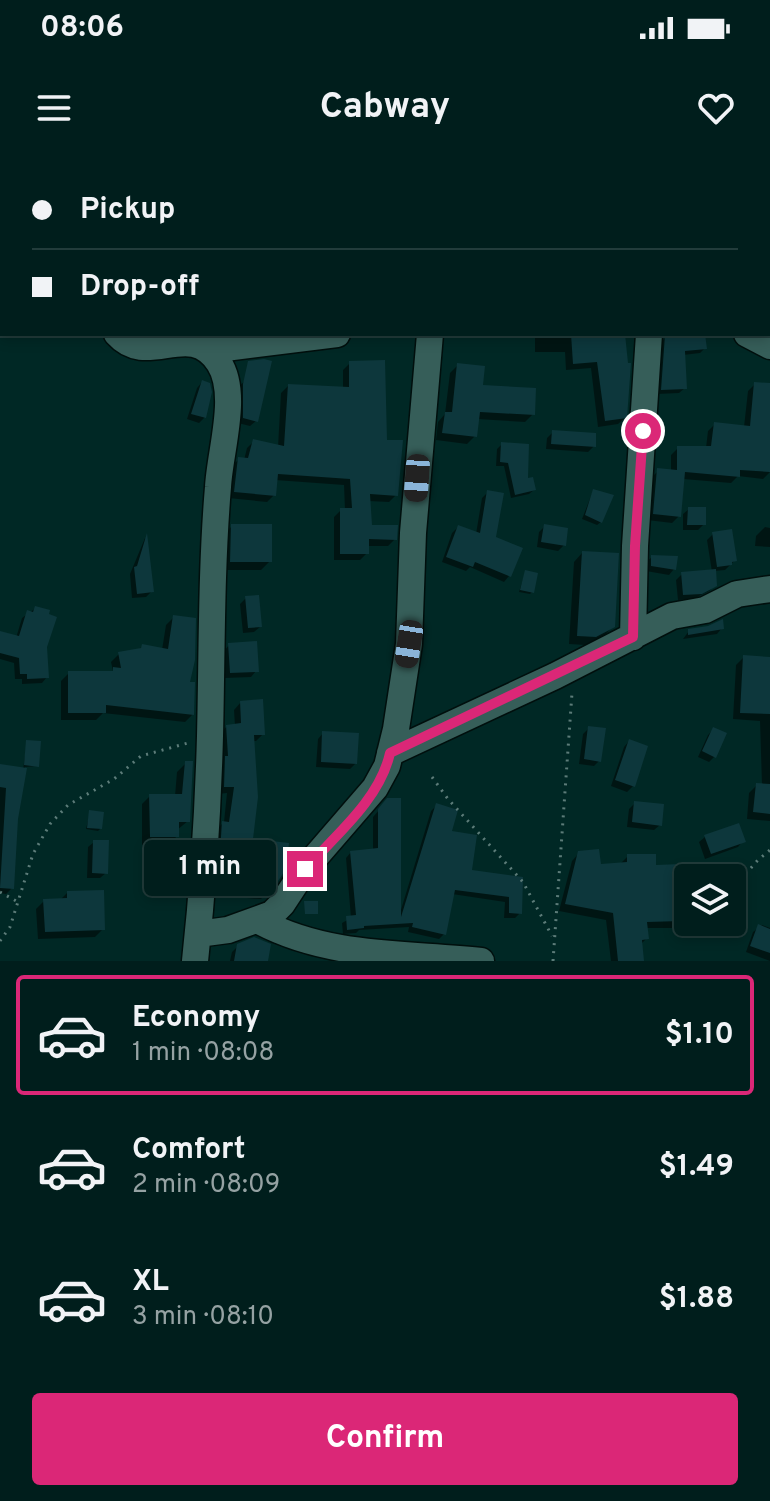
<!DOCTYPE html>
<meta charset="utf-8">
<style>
:root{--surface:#001e1c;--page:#0a2725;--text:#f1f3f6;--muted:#95a2a3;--line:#223c3b;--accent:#db2777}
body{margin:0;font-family:Overpass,sans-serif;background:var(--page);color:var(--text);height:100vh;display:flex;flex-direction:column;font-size:30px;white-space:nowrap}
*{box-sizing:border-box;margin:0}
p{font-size:26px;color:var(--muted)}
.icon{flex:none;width:44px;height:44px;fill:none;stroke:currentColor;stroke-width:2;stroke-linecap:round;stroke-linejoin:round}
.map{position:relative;height:801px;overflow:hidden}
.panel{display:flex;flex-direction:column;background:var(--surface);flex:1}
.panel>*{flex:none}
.guide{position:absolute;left:0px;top:0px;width:770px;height:176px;box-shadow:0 4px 12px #0003,0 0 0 2px var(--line);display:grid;align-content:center;height:176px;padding:0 32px;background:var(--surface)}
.fabs{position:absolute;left:674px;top:704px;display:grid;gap:16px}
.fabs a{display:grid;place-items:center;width:72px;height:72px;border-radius:8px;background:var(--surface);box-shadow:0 4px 12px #0003,0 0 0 2px var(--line);font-size:40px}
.end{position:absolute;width:36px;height:36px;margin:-18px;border:10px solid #db2777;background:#fff;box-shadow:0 0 0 4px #fff}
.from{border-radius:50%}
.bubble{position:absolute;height:56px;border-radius:8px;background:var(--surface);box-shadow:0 4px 12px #0003,0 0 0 2px var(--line);font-size:26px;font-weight:700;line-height:56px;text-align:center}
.car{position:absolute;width:24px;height:48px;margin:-24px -12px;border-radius:10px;box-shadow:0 0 6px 2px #0007;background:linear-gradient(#222 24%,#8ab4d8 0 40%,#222 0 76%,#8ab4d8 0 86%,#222 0)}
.guide b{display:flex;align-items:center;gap:28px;height:76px;font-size:30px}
.guide b+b{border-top:2px solid var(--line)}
.guide i{width:20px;height:20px;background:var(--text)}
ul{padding:14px 0 0;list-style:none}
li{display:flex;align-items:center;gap:24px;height:120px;margin:0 16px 12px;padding:0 16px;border:4px solid transparent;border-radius:8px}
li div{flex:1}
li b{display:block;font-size:30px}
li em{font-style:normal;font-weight:700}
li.active{border-color:var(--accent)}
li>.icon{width:72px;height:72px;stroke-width:1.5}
.action{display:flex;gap:16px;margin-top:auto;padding:16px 32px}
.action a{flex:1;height:92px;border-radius:8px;background:var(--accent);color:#fff;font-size:32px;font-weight:700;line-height:92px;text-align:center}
.status{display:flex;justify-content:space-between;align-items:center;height:56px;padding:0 40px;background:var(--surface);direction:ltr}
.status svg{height:22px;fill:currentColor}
header{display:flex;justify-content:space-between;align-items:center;height:104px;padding:0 32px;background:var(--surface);font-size:36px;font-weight:700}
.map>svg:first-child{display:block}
.shadow{fill:#0007}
.building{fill:#0d373c}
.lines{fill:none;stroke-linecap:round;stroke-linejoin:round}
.minor-casing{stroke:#000f0d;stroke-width:29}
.path{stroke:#5c7c79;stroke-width:3;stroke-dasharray:2 6;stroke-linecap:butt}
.minor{stroke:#365e59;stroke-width:26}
.route{stroke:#db2777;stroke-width:10}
</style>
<div class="status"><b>08:06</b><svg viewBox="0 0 49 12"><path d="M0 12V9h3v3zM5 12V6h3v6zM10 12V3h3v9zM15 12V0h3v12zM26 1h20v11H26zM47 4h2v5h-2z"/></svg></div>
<header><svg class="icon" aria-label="menu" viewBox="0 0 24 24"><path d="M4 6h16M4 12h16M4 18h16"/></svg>Cabway<svg class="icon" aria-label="heart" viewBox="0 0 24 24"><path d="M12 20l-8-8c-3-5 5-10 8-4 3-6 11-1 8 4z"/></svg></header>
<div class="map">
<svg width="770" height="801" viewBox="0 0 770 801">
<rect width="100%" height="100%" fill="#002825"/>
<path class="shadow" d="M 100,0 L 160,0 L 159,2 Z
M 178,0 L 243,0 L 237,2 Z
M 763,0 L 770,0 L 770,23 L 768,2 Z
M 2,49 L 2,87 L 0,86 Z
M 535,174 L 593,174 L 626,257 L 618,264 L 598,267 L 591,208 L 566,210 L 565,192 L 535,192 Z
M 686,174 L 703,174 L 705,188 L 700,193 L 683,195 L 685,228 L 679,233 L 657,234 L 661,182 L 666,177 Z
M 350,203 L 385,282 L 396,335 L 389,342 L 368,341 L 370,367 L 395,379 L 388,386 L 367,386 L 367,393 L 360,400 L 334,400 L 334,357 L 341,350 L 345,350 L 344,325 L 275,320 L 274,335 L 267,342 L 228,338 L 232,306 L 239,299 L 244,300 L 247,288 L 254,281 L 278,287 L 281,233 L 288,226 L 343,229 L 343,210 Z
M 458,205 L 481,227 L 533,254 L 525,262 L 477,259 L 475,276 L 467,284 L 436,280 L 438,262 L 445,254 L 450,213 Z
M 245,221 L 256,261 L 250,266 L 238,263 L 239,226 Z
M 202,222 L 205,257 L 199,263 L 187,259 L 197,228 Z
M 755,224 L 770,225 L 770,312 L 763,319 L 738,316 L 731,323 L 683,319 L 679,356 L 672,363 L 647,360 L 651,318 L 658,311 L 671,312 L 671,295 L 678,288 L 706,288 L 708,271 L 715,264 L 744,267 L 748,231 Z
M 553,272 L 594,286 L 588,292 L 546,289 L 547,278 Z
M 502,284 L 534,330 L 529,334 L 511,338 L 504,306 L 496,306 L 497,289 Z
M 593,331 L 601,362 L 597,365 L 582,359 Z
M 488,332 L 494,378 L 509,416 L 504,422 L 470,407 L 466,411 L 442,402 L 452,373 L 458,367 L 476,374 L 482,338 Z
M 689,349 L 704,364 L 698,370 L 683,370 L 683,354 Z
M 232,366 L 270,401 L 261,410 L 222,410 L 223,375 Z
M 545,366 L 564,385 L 558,391 L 537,387 L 539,372 Z
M 765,367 L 770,368 L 770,387 L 755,386 L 756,376 Z
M 713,374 L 735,400 L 725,410 L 714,411 L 715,425 L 709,431 L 695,438 L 678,440 L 676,420 L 682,414 L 712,412 L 707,380 Z
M 145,378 L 152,431 L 146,437 L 132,438 L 130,414 Z
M 582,393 L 613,466 L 604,476 L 585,485 L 569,484 L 574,402 Z
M 652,397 L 674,409 L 669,415 L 646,411 L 646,402 Z
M 525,413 L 532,432 L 530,434 L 519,432 Z
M 246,438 L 260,467 L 254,472 L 243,473 L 240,444 Z
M 36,448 L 45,487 L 47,517 L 42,523 L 22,524 L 22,519 L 15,519 L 14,503 L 0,499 L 0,474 L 16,478 L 22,458 Z
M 174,457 L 192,555 L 185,562 L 103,553 L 96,560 L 61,560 L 61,521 L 69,513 L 110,513 L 113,511 L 111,502 L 119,494 L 138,490 L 143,486 L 162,490 L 166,465 Z
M 722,468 L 717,474 L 683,479 L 689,471 Z
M 229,485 L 256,511 L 251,517 L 225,518 L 224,491 Z
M 744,497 L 770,499 L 770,661 L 747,659 L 749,633 L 757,625 L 762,625 L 760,561 L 733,559 L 736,505 Z
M 241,542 L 263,574 L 256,581 L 252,581 L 251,681 L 268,732 L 261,739 L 247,738 L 248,731 L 212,730 L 216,670 L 224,662 L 227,633 L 218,634 L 220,574 L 227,566 L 235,566 L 234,550 Z
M 589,568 L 599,601 L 594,606 L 579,604 L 583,574 Z
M 714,569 L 715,596 L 709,602 L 698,597 L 708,575 Z
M 323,573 L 356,603 L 350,609 L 316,607 L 318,579 Z
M 629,581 L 633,626 L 627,632 L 611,626 L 624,587 Z
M 27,582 L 37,606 L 25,607 L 16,659 L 12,728 L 6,734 L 0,733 L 0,608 L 23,610 Z
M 186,603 L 188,661 L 177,670 L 177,676 L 169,685 L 142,685 L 142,644 L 150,636 L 175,636 L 177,612 Z
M 388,640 L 400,753 L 431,651 L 436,646 L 469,712 L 521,719 L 520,753 L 515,758 L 504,758 L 505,742 L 452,734 L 444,774 L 439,779 L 408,772 L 409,767 L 359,770 L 356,773 L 343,774 L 342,763 L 351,758 L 346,698 L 351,692 L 373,690 L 373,657 Z
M 635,643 L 660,665 L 654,670 L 627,667 L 629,649 Z
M 90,652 L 100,669 L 98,671 L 86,669 Z
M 705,677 L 743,681 L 738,687 L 705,699 L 699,682 Z
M 94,682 L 106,713 L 100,718 L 87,718 L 88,687 Z
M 579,693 L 599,706 L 621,703 L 628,696 L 654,707 L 680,761 L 673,768 L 645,768 L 646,779 L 640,785 L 642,801 L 611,801 L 606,760 L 559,751 L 572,701 Z
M 67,733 L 103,769 L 95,777 L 38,779 L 36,749 L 44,741 L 60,740 Z
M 762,765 L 770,768 L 770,801 L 746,792 L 753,772 Z
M 238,786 L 266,801 L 230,801 L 232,792 Z"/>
<path class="building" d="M 571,174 L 625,174 L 628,203 L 631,203 L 627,258 L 605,261 L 597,202 L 573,204 Z
M 705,174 L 707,189 L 685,191 L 687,229 L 661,230 L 665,175 Z
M 264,199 L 272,201 L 258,262 L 243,258 L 243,224 L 248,201 Z
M 385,200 L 387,280 L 403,280 L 398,336 L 370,334 L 372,365 L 398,365 L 397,380 L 369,379 L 369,394 L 340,394 L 340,348 L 352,348 L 350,319 L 278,314 L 276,336 L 234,332 L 238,297 L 248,298 L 253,279 L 284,286 L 288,224 L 349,227 L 349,201 Z
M 457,203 L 485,206 L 483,225 L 536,228 L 535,255 L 480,252 L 477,277 L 442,273 L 445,252 L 452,252 Z
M 202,220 L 210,223 L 212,232 L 206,258 L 191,254 Z
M 754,222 L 770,223 L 770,312 L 740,310 L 740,317 L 685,312 L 681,357 L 653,354 L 657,308 L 677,310 L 677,286 L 711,286 L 714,262 L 750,266 Z
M 552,270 L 596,273 L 596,287 L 551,284 Z
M 501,282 L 529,284 L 528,318 L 533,317 L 536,330 L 515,335 L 508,303 L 500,302 Z
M 593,329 L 614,335 L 602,363 L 585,355 Z
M 487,330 L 504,333 L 496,377 L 523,388 L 511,417 L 475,402 L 473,407 L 446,397 L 458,365 L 480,373 Z
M 688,347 L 706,347 L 706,365 L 687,365 Z
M 231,364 L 272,364 L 272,402 L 230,402 Z
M 544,364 L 568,368 L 566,386 L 541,382 Z
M 732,369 L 737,401 L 732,402 L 732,405 L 717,407 L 712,372 Z
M 147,373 L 154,432 L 137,434 L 134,407 L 137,406 Z
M 582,391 L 619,393 L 615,467 L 596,477 L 577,476 Z
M 651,395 L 678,396 L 676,410 L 651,406 Z
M 716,409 L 717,426 L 702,434 L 683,435 L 681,412 Z
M 525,410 L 538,413 L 534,433 L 520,430 Z
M 259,435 L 262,467 L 248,468 L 245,436 Z
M 35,446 L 50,450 L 49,454 L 57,457 L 47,487 L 49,518 L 27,519 L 27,514 L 20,514 L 19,498 L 0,493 L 0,471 L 19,476 L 27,450 L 33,452 Z
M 173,455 L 196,458 L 195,500 L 190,522 L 195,522 L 194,555 L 106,545 L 106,553 L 68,553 L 68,511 L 113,511 L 113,507 L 121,508 L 118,492 L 141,488 L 142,484 L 168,489 Z
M 723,459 L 724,469 L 688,475 L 688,469 L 708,466 Z
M 257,481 L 259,512 L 230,513 L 228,483 Z
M 743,495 L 770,497 L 770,554 L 740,553 Z
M 263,539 L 265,575 L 254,575 L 258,637 L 253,679 L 289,683 L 286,709 L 270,733 L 253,731 L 254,725 L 218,723 L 222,661 L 229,662 L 234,627 L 224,627 L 225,596 L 228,596 L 226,565 L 241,563 L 240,541 Z
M 588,566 L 606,568 L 601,602 L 584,599 Z
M 713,567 L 727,573 L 716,598 L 702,591 Z
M 322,571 L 359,573 L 357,604 L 321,602 Z
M 629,579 L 648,586 L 635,627 L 615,620 Z
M 26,580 L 41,581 L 39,607 L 24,605 Z
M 185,601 L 193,601 L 190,662 L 179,662 L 179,677 L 150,677 L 149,634 L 182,634 Z
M 0,604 L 27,608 L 18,659 L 14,729 L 0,728 L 6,628 L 0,627 Z
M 756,623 L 770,624 L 770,654 L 753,652 Z
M 387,638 L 401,638 L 401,757 L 436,643 L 458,650 L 452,671 L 477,675 L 472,710 L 523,717 L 522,754 L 509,753 L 509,737 L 455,730 L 446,775 L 412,767 L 413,763 L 364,766 L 364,768 L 347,770 L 346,756 L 356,755 L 350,691 L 378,688 L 378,649 Z
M 634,641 L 664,644 L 662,666 L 632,662 Z
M 89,650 L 104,652 L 102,669 L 87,668 Z
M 739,663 L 746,682 L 711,694 L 704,675 Z
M 93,680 L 109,680 L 108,714 L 92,713 Z
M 599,689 L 601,704 L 627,702 L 627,694 L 656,694 L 656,705 L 681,704 L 682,761 L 647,762 L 649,779 L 642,780 L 644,801 L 618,801 L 613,753 L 565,744 L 578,691 Z
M 104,730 L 105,770 L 45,772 L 43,739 L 67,738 L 67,731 Z
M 304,741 L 318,741 L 318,754 L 305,754 Z
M 758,764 L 770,769 L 770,793 L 750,786 Z
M 254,777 L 271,784 L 268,801 L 234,801 L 237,784 Z"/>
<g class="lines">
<g class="minor-casing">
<path id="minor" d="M 688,0 L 688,2
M 28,2 L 32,0
M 0,15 L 2,14
M 768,125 L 770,121
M 0,138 L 2,138
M 117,174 C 148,209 190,158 219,203 C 239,234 220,290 218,327 C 211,410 212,493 210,576 C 208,651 203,727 195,801
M 747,174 L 770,186
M 209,190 L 337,174
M 633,477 L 635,386 L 649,174
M 390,593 L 555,516 L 672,456 L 705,450 L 737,434 L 770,429
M 259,761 C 328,798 405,793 481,801
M 198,774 L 228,770 L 272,754 L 282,744 L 305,709 L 375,628 L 387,606 L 396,569 L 409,484 L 413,373 L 430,174"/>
</g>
<path class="path" d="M 432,617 L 448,639 L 523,722 L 552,776
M 735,726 L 758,700 L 770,690
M 0,732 L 18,742
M 0,781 L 10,767 L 33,694 L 50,664 L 68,645 L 114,619 L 141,596 L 188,583
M 553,801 L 572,533"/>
<use href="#minor" class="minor"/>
</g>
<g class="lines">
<path class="route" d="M 305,709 C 336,675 380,639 390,593 L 633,477 L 635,386 L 643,271"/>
</g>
</svg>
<div class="fabs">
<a><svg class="icon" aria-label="layers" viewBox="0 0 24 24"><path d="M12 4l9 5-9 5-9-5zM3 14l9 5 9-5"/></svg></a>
</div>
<i class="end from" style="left:643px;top:271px"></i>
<i class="end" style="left:305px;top:709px"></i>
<div class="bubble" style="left:144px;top:680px;width:132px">1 min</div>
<i class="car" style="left:417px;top:318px;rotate:184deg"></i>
<i class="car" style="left:409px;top:484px;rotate:189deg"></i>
<div class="guide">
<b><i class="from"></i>Pickup</b>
<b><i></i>Drop-off</b>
</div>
</div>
<section class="panel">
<ul>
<li class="active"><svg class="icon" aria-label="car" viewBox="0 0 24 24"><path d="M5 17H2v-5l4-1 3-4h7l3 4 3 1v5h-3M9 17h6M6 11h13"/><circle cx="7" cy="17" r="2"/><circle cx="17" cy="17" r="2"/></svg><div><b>Economy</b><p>1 min · 08:08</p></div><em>$1.10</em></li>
<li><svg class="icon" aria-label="car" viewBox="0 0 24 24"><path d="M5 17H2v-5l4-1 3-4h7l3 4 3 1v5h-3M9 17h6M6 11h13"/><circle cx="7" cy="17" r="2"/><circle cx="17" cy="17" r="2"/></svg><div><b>Comfort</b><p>2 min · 08:09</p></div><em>$1.49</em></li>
<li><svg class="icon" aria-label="car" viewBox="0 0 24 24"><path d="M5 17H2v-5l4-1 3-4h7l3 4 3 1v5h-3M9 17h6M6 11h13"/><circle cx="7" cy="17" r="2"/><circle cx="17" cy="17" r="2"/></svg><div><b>XL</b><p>3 min · 08:10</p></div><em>$1.88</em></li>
</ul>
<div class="action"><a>Confirm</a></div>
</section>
